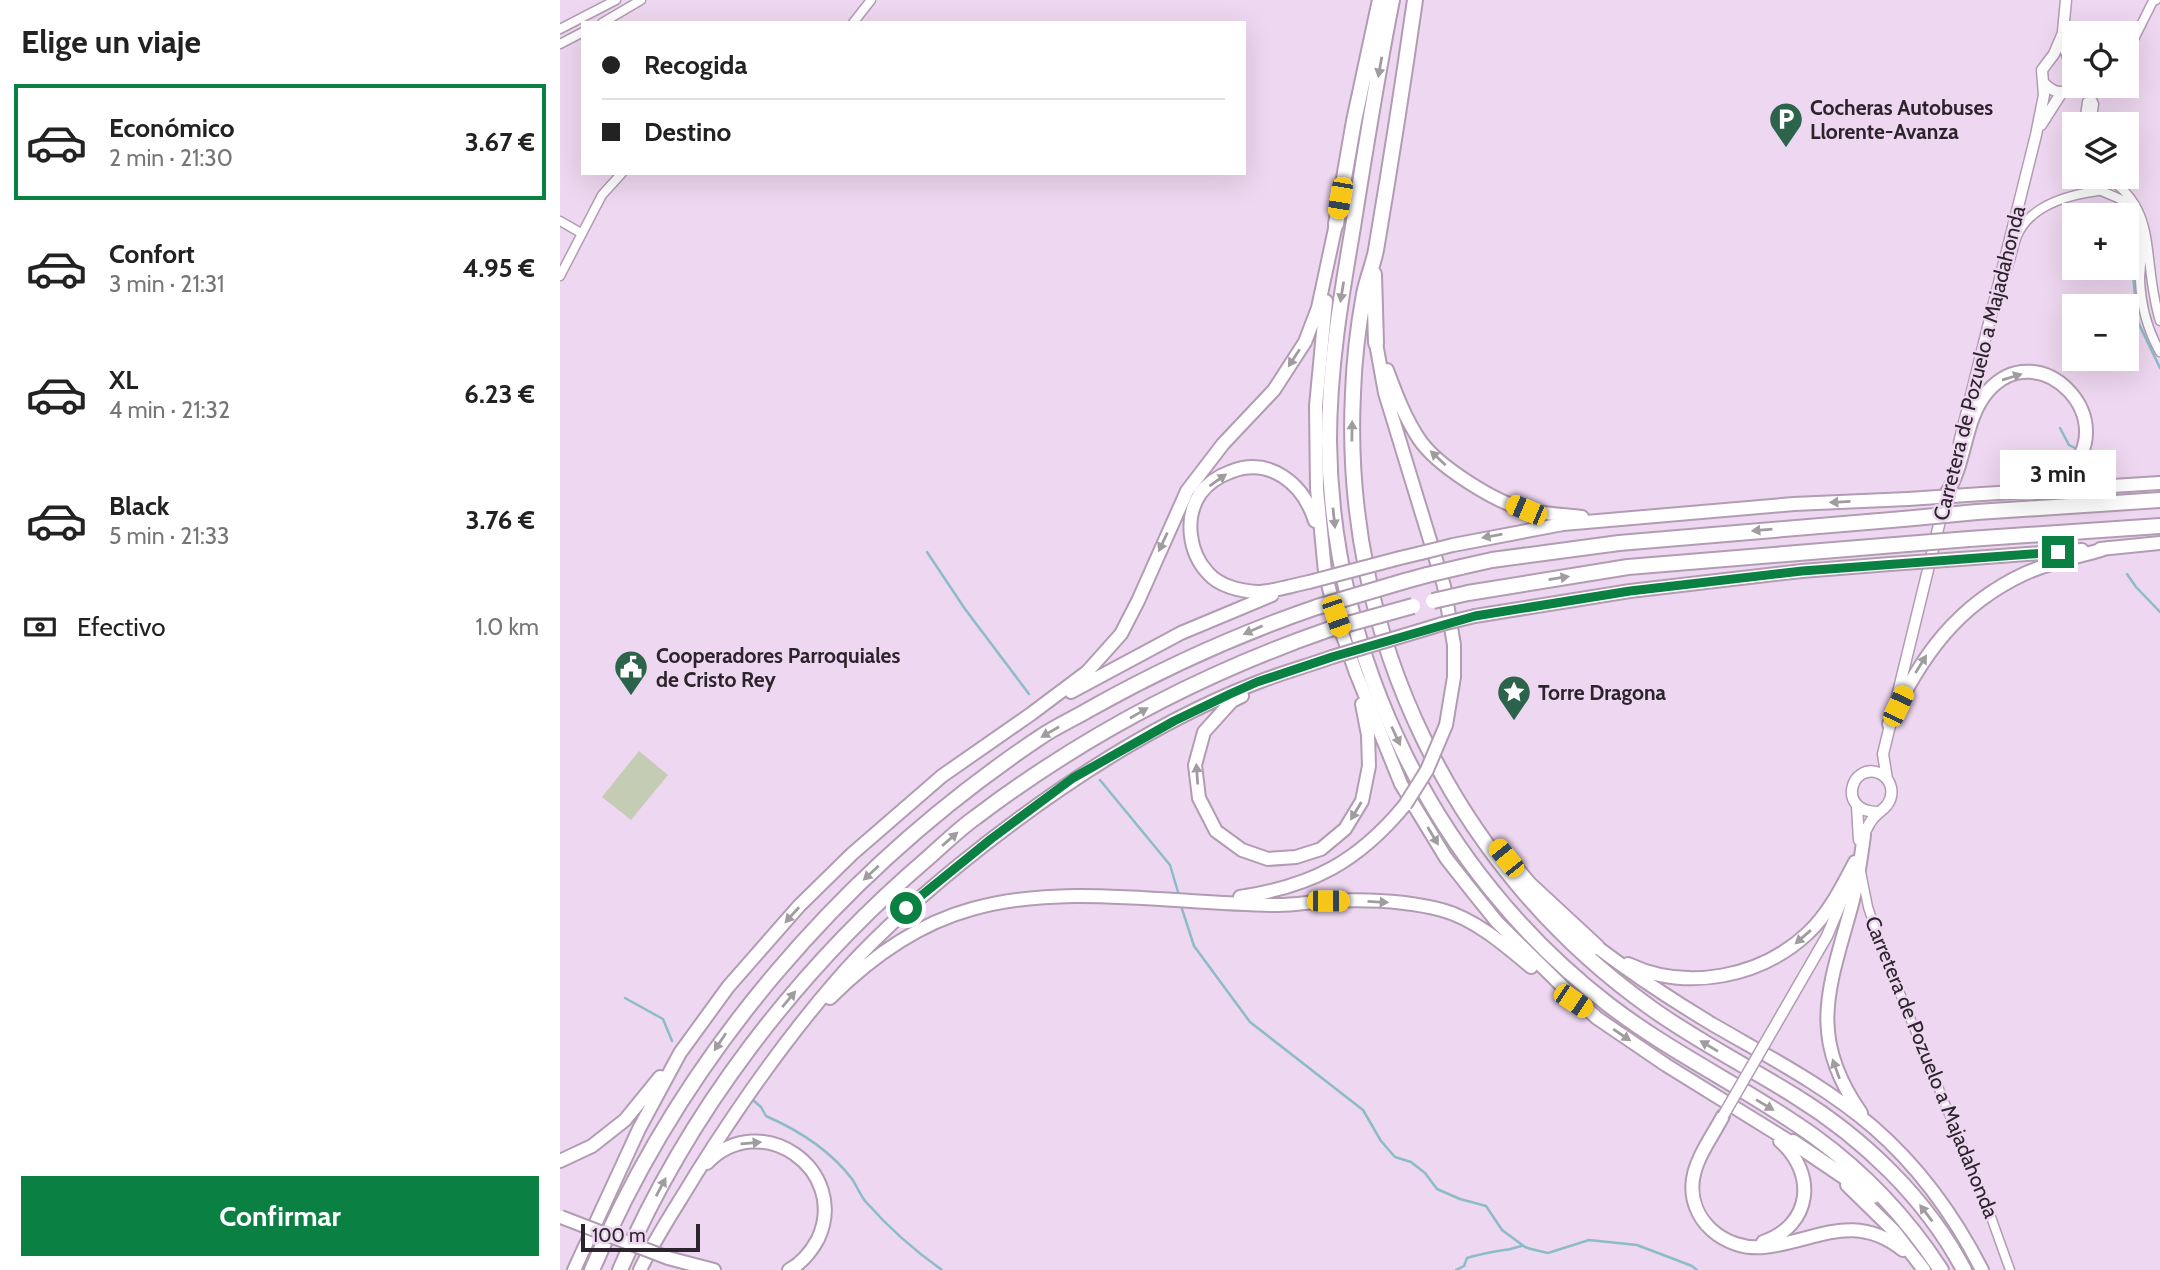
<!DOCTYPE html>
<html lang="es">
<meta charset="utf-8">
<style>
:root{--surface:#fff;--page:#f2f2f2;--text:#222;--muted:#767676;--line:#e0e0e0;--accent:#0b8043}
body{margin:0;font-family:Cabin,sans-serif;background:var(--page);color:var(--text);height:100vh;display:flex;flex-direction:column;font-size:26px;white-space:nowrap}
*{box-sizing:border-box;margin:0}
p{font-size:23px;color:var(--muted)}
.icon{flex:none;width:38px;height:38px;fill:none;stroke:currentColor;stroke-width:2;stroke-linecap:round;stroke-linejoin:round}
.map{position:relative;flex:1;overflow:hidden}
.details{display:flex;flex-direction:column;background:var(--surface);width:560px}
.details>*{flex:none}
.hud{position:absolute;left:21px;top:21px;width:665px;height:154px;border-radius:0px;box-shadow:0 7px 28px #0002;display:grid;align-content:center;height:154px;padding:0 21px;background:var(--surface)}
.tools{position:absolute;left:1502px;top:21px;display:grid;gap:14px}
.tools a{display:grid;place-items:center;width:77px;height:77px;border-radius:0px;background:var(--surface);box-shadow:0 7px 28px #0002;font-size:35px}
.scale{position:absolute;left:21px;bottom:18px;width:119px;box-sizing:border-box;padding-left:7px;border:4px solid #2c232c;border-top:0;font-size:19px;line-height:24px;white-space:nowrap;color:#2c232c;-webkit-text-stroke:5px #eed7f0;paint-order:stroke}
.end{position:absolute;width:32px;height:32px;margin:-16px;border:9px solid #0b8043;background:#fff;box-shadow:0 0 0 4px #fff}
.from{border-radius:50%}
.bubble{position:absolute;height:49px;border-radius:0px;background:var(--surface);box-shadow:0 7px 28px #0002;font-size:23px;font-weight:700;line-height:49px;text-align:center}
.car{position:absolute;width:21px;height:42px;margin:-21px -10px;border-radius:9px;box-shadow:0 0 5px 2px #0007;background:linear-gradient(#f5c518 24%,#345 0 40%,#f5c518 0 76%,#345 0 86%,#f5c518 0)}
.hud b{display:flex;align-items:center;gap:24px;height:66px;font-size:26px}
.hud b+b{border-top:2px solid var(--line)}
.hud i{width:18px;height:18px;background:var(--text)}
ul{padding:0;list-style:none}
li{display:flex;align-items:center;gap:21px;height:116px;margin:0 14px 10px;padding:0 7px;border:4px solid transparent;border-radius:0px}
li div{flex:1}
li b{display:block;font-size:26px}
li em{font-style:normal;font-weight:700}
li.current{border-color:var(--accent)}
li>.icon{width:63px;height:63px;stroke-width:1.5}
h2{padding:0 21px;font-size:32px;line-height:84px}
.pay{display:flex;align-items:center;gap:18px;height:77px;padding:0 21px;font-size:26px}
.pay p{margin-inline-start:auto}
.button{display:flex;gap:14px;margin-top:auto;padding:14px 21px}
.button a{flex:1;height:80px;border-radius:0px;background:var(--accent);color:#fff;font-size:28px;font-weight:700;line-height:80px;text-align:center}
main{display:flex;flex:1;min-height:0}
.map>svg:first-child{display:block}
.garden{fill:#c4ccb4}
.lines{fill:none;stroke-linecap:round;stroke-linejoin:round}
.stream{stroke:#8cbcc8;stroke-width:2.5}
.minor-casing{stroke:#b29cb3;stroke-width:11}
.tertiary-casing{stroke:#b29cb3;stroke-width:13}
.trunk-casing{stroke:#b29cb3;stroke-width:16}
.motorway-casing{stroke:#b29cb3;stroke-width:18}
.minor{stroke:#fff;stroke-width:8}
.tertiary{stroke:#fff;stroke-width:10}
.trunk{stroke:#fff;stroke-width:12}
.motorway{stroke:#fff;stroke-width:14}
.tertiary-bridge-casing{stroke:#b29cb3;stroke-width:13;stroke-linecap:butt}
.primary-bridge-casing{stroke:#b29cb3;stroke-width:16;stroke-linecap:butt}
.trunk-bridge-casing{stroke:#b29cb3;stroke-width:16;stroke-linecap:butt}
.motorway-bridge-casing{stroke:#b29cb3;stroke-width:18;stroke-linecap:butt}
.tertiary-bridge{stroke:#fff;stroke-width:10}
.primary-bridge{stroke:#fff;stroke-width:12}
.trunk-bridge{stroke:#fff;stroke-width:12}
.motorway-bridge{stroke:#fff;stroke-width:14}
.oneway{fill:#a09ca0}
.route{stroke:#0b8043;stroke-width:9}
.labels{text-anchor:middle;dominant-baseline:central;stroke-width:5;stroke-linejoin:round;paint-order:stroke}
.poi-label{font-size:21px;font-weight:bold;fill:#2c232c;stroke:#eed7f0;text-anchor:start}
.street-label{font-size:21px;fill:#2c232c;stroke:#eed7f0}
</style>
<main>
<section class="details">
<h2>Elige un viaje</h2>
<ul>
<li class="current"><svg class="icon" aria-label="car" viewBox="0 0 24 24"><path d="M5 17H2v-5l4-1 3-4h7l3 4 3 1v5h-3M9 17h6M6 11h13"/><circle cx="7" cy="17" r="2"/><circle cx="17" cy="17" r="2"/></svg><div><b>Económico</b><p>2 min · 21:30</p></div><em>3.67 €</em></li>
<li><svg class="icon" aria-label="car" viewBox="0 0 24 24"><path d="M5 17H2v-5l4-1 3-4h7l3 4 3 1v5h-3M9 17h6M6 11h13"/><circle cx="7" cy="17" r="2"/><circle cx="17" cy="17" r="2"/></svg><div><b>Confort</b><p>3 min · 21:31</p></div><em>4.95 €</em></li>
<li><svg class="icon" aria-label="car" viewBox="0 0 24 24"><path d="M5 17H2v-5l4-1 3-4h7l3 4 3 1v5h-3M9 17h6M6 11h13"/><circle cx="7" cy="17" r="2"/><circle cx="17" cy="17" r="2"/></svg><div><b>XL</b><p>4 min · 21:32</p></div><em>6.23 €</em></li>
<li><svg class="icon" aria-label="car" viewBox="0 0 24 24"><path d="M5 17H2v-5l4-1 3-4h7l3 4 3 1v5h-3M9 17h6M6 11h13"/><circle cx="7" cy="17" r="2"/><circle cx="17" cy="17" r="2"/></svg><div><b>Black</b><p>5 min · 21:33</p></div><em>3.76 €</em></li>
</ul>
<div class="pay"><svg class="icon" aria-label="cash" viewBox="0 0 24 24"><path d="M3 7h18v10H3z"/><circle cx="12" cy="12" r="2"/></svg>Efectivo<p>1.0 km</p></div>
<div class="button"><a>Confirmar</a></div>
</section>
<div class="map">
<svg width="1600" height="1270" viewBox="0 0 1600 1270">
<rect width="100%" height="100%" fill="#eed7f0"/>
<path class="garden" d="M 79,751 L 108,775 L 71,820 L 42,797 Z"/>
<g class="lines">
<path class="stream" d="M 1566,238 L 1572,262 L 1577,320 L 1600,368
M 1500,428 L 1509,445 L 1517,449
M 1526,453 L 1533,457 L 1539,476
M 367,552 L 405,609 L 469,694
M 1567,574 L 1576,587 L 1600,612
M 540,780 L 610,865 L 618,892
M 622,909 L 634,946 L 690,1022 L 803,1110 L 821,1141 L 835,1157 L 851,1162 L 865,1173 L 877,1189 L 900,1199 L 926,1206 L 942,1230 L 965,1247 L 971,1249 L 988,1253 L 1029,1240 L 1077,1245 L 1132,1266 L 1137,1270
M 65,998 L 103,1019 L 112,1041
M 194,1101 L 201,1107 L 206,1116 C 238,1130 270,1150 292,1179 C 297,1186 300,1195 306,1202 C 328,1227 355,1251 382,1270
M 896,1270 L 904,1266 L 907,1258 C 920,1254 931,1252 944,1250 C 951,1250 955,1247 962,1246"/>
<g class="minor-casing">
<path id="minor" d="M 42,23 L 81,0
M 293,23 L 311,0
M 0,29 L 56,0
M 0,44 L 23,32
M 1566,48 L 1573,41 L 1593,1 L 1596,0
M 1525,86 L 1534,104 L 1531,124
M 1524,124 L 1527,102
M 1522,177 C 1537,197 1565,192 1578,216 C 1588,234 1580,260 1580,280 C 1581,306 1587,329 1600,352
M 1546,177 C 1600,209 1581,259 1600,321
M 0,221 L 21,233
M 0,276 L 42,195 L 62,173
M 1443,279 C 1450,265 1452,250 1457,236 C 1470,205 1508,195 1538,191
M 1301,872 L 1308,907 L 1322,949 L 1431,1217 L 1450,1270"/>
</g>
<g class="tertiary-casing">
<path id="tertiary" d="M 1506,0 L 1502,42 L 1508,57
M 1483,82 C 1493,93 1504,96 1514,86
M 1481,125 L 1502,92
M 1399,443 L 1476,135 L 1484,95 L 1482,70 L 1494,54 L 1503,33
M 1327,779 L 1323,754 L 1387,492
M 1297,806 L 1299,840
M 1302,841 C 1304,834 1307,827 1311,821 C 1316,814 1322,811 1327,805 C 1335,794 1332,779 1319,773 C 1291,762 1276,812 1318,812
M 1204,1045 L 1267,936 L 1291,879"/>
</g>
<g class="trunk-casing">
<path id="trunk" d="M 766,301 L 756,406 L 757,489 L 765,572 L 776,616 L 796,673 L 841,784 L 886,858 L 912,891 L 937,922 L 1006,990 L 1037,1018 L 1106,1065 L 1240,1148
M 816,343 L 825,393 L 884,586 L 894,645 L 894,677 L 886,725
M 827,370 C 836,394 845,418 859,439 C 877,466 936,503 967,510 C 985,514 1004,515 1022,517
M 1386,494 C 1407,463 1403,420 1428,391 C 1480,332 1566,422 1505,474 C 1496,483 1484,487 1472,491
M 1422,494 L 1600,483
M 893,545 L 1003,524 L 1234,504 L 1348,499
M 1540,549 L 1600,543
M 840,558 L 861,553
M 1400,559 L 1522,550
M 749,582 C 733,585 713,592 697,592 C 680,591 659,586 648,573 C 629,553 624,518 640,494 C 647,484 659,476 670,472 C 709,456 743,483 755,521
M 915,616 L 1070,591 L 1242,571 L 1330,564
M 859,631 L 882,624
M 511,692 L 621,633 L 712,595
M 682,696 L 672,701 L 644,732 L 635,765 L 639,798 L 656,831 L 682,850 L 708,859 L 736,857 L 761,849 L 785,829 L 802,801 L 809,766 L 808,735 L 802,704
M 1329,724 C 1360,658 1396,605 1466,573 C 1491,562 1521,556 1548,548
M 680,897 C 752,886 798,862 845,805
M 1037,947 C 1074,975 1112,1000 1152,1024 C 1207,1056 1264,1085 1313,1127 C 1358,1166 1395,1217 1422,1270
M 1068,964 C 1127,992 1201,977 1248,933 C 1269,913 1282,887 1295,862
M 270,998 C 310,958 357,924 412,909 C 506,882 621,905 718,905 C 734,905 750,902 766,901 C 804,899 845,900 882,910 C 915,919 945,945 971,967
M 1301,1113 C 1246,1035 1270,986 1292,904 C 1298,881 1301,858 1304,835
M 1163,1116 C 1153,1135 1136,1158 1133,1179 C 1127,1220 1165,1251 1204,1247 C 1255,1242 1293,1210 1343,1250
M 0,1161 L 32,1146 L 65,1120 L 100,1077
M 147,1163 C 201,1107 290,1170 258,1239 C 251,1252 242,1263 229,1270
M 1287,1185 L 1334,1231 L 1364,1270
M 1203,1242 C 1252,1225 1257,1174 1220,1141
M 108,1258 L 154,1270
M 14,1270 L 79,1129 L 120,1053 L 168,987 L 239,906 L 292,854 L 382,776 L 471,714 L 527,672 L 561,634 L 578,601 L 627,491 L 663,444 L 714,390 L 745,342 L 758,308 L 776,224
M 80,1270 C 96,1236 117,1206 136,1174 C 178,1107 224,1041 276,981 C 313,938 355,901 399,865 C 489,792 588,725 696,683 C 721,673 747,666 772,657"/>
</g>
<g class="motorway-casing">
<path id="motorway" d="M 832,0 C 817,75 805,151 793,227 C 781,297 769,368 769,440 C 771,659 876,872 1049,1005 C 1114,1055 1189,1089 1255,1137 C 1306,1174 1347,1218 1381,1270
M 855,0 C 843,84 830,167 816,250 C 813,265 807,279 804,294 C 798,327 794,361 793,393 C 781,635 894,868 1091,1008 C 1137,1041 1187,1066 1235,1096 C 1303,1138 1366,1198 1404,1270
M 776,224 L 794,121 L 820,0
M 814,274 L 816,343
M 1417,512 L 1600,500
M 1409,539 L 1600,526
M 901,567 L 932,560 L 1059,543 L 1343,519
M 845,581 L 867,575
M 908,593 L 1068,567 L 1335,545
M 944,854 L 969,884 L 1037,947
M 1233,1142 L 1313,1196
M 32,1270 C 124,1053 284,869 479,738 C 495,727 513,719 530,709 C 603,668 678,634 757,607
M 60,1270 C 128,1112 237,970 368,858 C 384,844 399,829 416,817 C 523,736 643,673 770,629"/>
</g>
<use href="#minor" class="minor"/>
<use href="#tertiary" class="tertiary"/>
<use href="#trunk" class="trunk"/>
<use href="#motorway" class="motorway"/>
<g class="tertiary-bridge-casing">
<path id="tertiary-bridge" d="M 1163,1116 L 1204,1045"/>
</g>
<g class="primary-bridge-casing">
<path id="primary-bridge" d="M 1,1217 L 108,1258"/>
</g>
<g class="trunk-bridge-casing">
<path id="trunk-bridge" d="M 1348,499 L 1422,494
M 861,553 L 893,545
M 1330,564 L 1400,559
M 749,582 L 840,558
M 882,624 L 915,616
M 772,657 L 859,631
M 845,805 L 867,770 L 886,725"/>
</g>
<g class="motorway-bridge-casing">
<path id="motorway-bridge" d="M 1343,519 L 1417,512
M 1335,545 L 1409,539
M 867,575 L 901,567
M 873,601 L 908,593
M 757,607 L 845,581
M 770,629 L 853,606"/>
</g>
<use href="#tertiary-bridge" class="tertiary-bridge"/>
<use href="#primary-bridge" class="primary-bridge"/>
<use href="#trunk-bridge" class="trunk-bridge"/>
<use href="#motorway-bridge" class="motorway-bridge"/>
</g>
<defs><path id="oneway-solid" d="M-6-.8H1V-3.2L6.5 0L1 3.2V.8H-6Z" transform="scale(1.75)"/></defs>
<g class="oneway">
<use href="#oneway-solid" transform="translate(820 67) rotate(100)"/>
<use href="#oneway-solid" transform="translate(782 292) rotate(99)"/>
<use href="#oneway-solid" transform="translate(734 358) rotate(123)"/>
<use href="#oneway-solid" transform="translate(1452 377) rotate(-17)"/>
<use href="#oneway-solid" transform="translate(792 431) rotate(-89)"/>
<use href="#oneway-solid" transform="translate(878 458) rotate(-137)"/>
<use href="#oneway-solid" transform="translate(658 480) rotate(-35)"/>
<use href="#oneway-solid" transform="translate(1280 502) rotate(177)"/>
<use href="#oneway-solid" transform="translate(774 518) rotate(84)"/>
<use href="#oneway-solid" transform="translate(1202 530) rotate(175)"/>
<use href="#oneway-solid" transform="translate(932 536) rotate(170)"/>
<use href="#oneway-solid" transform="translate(603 542) rotate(115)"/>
<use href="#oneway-solid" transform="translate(999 578) rotate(-9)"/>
<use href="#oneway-solid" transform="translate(693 630) rotate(156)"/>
<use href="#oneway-solid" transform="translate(1361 664) rotate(-58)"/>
<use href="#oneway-solid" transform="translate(579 713) rotate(-30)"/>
<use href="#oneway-solid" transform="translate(490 732) rotate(150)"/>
<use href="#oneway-solid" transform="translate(836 736) rotate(65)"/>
<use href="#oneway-solid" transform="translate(637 774) rotate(-94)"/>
<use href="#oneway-solid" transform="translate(796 811) rotate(121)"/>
<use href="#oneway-solid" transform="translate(873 836) rotate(59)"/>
<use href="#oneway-solid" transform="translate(390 839) rotate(-41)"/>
<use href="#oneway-solid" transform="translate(311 873) rotate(137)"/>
<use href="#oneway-solid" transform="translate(818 902) rotate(3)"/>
<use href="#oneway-solid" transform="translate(232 915) rotate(132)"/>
<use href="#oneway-solid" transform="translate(1243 937) rotate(139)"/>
<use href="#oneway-solid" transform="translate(229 999) rotate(-50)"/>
<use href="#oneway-solid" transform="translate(1062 1035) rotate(34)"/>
<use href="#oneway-solid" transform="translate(160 1042) rotate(124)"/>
<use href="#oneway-solid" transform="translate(1149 1046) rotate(-149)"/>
<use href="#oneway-solid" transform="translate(1276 1069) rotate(-110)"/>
<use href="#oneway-solid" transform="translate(1205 1105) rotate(31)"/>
<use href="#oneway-solid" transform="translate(191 1143) rotate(-5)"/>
<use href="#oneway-solid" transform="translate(101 1187) rotate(-62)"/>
<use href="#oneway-solid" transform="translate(1366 1213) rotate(-127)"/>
</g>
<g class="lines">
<path class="route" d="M 346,908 L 431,839 L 513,778 L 614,721 L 670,694 L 697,682 L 772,657 L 915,616 L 1070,591 L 1242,571 L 1498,552"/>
</g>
<defs>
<g id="parking-pin" transform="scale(1.75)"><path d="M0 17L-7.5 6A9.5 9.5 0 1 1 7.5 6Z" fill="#2b634b" stroke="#eed7f0"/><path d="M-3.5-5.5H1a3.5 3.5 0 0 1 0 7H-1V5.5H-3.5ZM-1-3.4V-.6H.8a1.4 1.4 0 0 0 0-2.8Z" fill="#fff"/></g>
<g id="civic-pin" transform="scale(1.75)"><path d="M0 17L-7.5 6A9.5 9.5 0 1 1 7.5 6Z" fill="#2b634b" stroke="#eed7f0"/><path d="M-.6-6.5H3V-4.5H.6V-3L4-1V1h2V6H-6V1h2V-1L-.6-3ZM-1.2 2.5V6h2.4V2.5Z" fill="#fff"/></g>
<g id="sight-pin" transform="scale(1.75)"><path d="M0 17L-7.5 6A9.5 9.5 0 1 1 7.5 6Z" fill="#2b634b" stroke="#eed7f0"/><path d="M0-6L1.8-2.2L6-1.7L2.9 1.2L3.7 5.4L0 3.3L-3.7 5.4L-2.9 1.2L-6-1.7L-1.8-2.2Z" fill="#fff"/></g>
</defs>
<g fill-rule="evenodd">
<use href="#parking-pin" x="1226" y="119"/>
<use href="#civic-pin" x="71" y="667"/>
<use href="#sight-pin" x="954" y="692"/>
</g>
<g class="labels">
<g class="poi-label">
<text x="1250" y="107">Cocheras Autobuses<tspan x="1250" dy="24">Llorente-Avanza</tspan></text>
<text x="96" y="655">Cooperadores Parroquiales<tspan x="96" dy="24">de Cristo Rey</tspan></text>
<text x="978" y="692">Torre Dragona</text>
</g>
<g class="street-label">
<text transform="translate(1419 363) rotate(-76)">Carretera de Pozuelo a Majadahonda</text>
<text transform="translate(1372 1067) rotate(68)">Carretera de Pozuelo a Majadahonda</text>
</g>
</g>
</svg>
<div class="tools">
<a><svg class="icon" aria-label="locate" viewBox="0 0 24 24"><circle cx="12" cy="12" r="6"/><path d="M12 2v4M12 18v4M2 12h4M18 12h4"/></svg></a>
<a><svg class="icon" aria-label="layers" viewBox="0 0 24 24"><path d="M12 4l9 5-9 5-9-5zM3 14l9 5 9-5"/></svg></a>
<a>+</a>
<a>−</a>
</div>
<div class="scale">100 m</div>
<i class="end from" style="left:346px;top:908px"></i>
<i class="end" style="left:1498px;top:552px"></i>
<div class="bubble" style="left:1440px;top:450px;width:116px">3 min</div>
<i class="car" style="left:780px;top:198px;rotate:190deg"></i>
<i class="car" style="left:966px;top:510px;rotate:293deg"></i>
<i class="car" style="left:776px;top:616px;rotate:161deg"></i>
<i class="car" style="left:1338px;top:706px;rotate:25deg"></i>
<i class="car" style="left:946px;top:858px;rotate:321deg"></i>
<i class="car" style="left:768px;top:901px;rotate:90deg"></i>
<i class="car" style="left:1013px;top:1001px;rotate:124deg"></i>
<div class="hud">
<b><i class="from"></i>Recogida</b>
<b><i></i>Destino</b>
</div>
</div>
</main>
